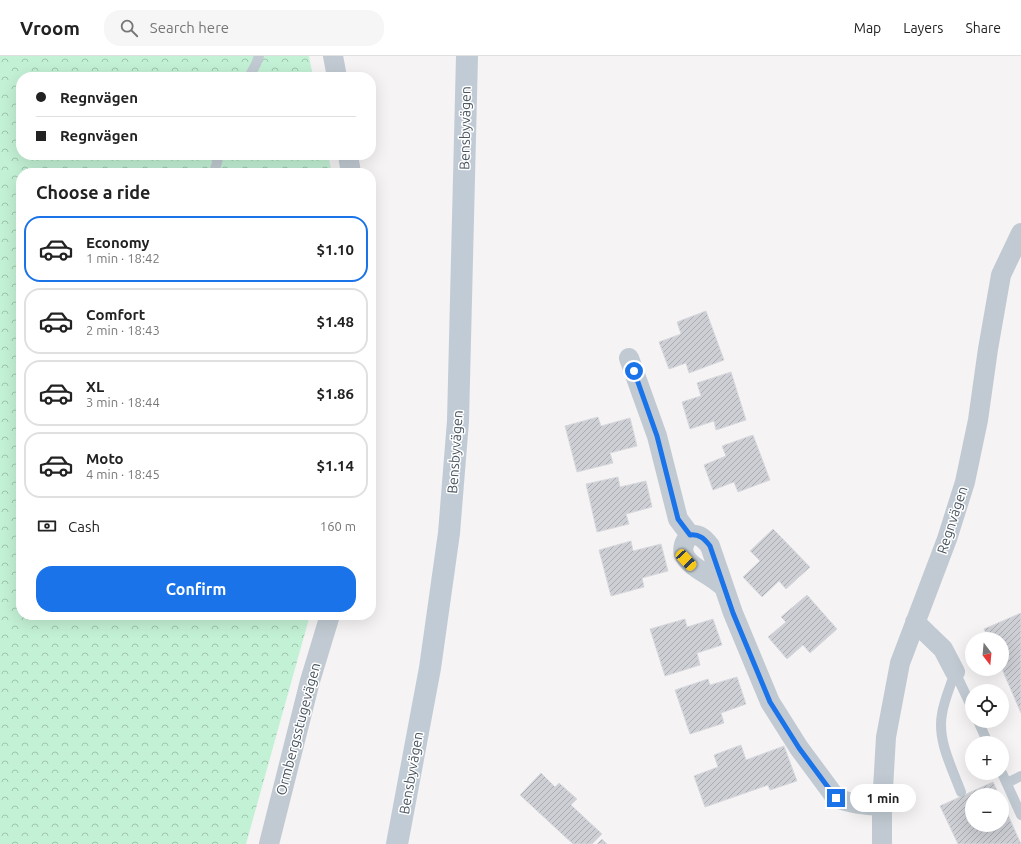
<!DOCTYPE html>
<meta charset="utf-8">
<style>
:root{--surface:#fff;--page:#f6f6f6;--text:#222;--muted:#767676;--line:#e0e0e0;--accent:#1a73e8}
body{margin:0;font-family:Ubuntu,sans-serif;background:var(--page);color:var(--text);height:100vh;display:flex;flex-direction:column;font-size:15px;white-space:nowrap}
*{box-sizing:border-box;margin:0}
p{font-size:13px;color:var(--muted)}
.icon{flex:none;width:22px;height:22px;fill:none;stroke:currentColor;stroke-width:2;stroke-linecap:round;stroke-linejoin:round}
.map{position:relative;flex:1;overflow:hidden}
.panel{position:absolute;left:16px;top:112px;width:360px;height:452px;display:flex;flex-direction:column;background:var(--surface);border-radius:16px;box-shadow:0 4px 16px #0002}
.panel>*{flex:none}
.banner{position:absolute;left:16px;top:16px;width:360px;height:88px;border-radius:16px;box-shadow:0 4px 16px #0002;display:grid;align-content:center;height:88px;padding:0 20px;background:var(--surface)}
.needle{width:26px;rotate:164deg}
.tools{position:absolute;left:965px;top:576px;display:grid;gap:8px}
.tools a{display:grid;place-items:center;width:44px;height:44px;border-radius:50%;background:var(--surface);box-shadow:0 4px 16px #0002;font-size:20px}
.end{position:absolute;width:18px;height:18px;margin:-9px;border:5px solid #1a73e8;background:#fff;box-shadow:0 0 0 2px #fff}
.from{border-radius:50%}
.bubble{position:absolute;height:28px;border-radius:14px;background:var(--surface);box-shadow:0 4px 16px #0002;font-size:13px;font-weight:700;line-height:28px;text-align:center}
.car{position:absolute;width:12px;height:24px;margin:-12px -6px;border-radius:5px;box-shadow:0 0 3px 1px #0007;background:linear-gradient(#f5c518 24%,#345 0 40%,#f5c518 0 76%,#345 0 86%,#f5c518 0)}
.banner b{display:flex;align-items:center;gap:14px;height:38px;font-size:15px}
.banner b+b{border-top:1px solid var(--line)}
.banner i{width:10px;height:10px;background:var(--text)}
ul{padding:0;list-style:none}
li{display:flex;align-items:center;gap:12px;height:66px;margin:0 8px 6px;padding:0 12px;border:2px solid var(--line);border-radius:16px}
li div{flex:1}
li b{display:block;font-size:15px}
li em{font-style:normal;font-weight:700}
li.current{border-color:var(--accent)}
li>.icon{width:36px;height:36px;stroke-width:1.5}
h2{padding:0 20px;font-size:18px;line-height:48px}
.pay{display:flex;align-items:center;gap:10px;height:44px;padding:0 20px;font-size:15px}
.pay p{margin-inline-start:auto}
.primary-button{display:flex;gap:8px;margin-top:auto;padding:8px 20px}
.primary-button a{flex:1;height:46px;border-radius:16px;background:var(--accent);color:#fff;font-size:16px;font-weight:700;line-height:46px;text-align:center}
header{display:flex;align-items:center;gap:24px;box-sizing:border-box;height:56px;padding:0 20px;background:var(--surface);border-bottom:1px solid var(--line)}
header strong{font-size:19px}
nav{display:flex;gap:22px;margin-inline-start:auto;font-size:14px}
.search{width:280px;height:36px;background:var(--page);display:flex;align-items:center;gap:10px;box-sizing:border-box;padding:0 14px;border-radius:16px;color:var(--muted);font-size:15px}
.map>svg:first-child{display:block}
.forest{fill:url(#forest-crowns)}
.building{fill:url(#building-hatch);stroke:#d7d9de}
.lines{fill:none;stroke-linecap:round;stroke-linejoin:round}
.lane{stroke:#c1cad2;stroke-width:10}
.street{stroke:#c1cad2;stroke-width:20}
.secondary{stroke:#c1cbd6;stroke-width:22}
.route{stroke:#1a73e8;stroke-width:5}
.labels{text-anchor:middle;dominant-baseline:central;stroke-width:3;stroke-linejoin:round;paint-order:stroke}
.street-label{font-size:14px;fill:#4a5661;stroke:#fff}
</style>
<header>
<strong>Vroom</strong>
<div class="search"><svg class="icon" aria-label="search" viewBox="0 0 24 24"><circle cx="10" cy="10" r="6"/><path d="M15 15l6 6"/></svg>Search here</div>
<nav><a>Map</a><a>Layers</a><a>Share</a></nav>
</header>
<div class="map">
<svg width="1021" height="788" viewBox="0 0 1021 788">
<defs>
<pattern id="forest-crowns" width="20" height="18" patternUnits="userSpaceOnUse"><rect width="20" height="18" fill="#c3f1d5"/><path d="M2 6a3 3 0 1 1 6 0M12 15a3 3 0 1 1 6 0" fill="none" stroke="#a0c6b0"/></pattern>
<pattern id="building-hatch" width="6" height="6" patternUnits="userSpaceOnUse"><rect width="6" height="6" fill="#cdcfd5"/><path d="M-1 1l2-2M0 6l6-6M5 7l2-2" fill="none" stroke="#a8abb0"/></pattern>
</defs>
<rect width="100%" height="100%" fill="#f5f3f3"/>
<path class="forest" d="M 0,0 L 309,0 L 313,21 L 21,21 L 21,99 L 328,99 L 332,117 L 21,117 L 21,559 L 310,559 L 246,788 L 0,788 Z"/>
<path class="building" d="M 706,255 L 724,304 L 689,317 L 686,307 L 669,313 L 659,286 L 681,278 L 677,266 Z
M 731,316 L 746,364 L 716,374 L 714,365 L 690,373 L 682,346 L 701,340 L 697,327 Z
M 598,361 L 601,370 L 630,362 L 637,390 L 610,397 L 613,407 L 577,416 L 565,370 Z
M 753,379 L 770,424 L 738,436 L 734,426 L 713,434 L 704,409 L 726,400 L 722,390 Z
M 618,421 L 620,431 L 646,425 L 652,451 L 626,458 L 629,468 L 597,476 L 586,428 Z
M 773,473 L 810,511 L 786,533 L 779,525 L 762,541 L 743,521 L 760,505 L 750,495 Z
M 631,485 L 633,495 L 661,488 L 668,515 L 642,522 L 644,531 L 611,540 L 599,494 Z
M 807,539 L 837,573 L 810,597 L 803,589 L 787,603 L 768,581 L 786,566 L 781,561 Z
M 1021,557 L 1021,657 L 1002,613 L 1002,583 L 989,583 L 984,573 Z
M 685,563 L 687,571 L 713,563 L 722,589 L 697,597 L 700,609 L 665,620 L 650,573 Z
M 737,621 L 746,648 L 721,657 L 724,667 L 690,678 L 675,634 L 708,623 L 710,629 Z
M 741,689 L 746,704 L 784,690 L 797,725 L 770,734 L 768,729 L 705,751 L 694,720 L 718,711 L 714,699 Z
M 541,717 L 555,731 L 559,727 L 577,743 L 571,749 L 602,778 L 592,788 L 573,788 L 520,739 Z
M 993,726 L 999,739 L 972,739 L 972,769 L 1002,769 L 1002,746 L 1021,788 L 958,788 L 940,750 Z
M 602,783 L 607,788 L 597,788 Z"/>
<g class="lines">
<path class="lane" d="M 249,21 L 256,8 L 259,0
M 214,117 L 219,99
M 955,616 C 951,629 944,644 942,658 C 937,684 952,712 961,736
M 955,616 L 972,652
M 978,665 L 988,687
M 1002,717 L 1021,759
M 1007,727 L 1021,720"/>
<path class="street" d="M 333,0 L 337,21
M 348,99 L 351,117
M 629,302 L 657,380 L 678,463 L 690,479
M 724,531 C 719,527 714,523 709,520 C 694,511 672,499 690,479 C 699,478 704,482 710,490 L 733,557 L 770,646 L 799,692 L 836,742 C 851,748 866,749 882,750
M 915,566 L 943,593 L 955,616
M 269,788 L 310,625 L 330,559
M 882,788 L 882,750 L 886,681 L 900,607 L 947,483 L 965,426 L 978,364 L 988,293 L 1001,219 L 1021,177"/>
<path class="secondary" d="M 397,788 L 430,612 L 449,477 L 458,365 L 467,0"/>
</g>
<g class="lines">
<path class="route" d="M 634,315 L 657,380 L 678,463 L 690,479 C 699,478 704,482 710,490 L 733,557 L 770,646 L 799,692 L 836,742"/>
</g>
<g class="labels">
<g class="street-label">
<text transform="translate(465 72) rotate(-89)">Bensbyvägen</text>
<text transform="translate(455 396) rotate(-86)">Bensbyvägen</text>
<text transform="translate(952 464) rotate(-72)">Regnvägen</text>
<text transform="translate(298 673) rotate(-75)">Ormbergsstugevägen</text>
<text transform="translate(411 717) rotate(-80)">Bensbyvägen</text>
</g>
</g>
</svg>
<div class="tools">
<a><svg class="needle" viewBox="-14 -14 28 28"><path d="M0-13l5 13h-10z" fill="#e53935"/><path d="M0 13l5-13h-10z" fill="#767676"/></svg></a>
<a><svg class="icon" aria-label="locate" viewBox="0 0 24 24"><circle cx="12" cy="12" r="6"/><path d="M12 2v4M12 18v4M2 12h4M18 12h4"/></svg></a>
<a>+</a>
<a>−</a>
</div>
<i class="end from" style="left:634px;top:315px"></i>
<i class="end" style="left:836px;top:742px"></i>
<div class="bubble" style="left:850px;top:728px;width:66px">1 min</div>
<i class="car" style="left:686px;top:504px;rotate:137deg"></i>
<div class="banner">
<b><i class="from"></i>Regnvägen</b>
<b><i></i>Regnvägen</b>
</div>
<section class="panel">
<h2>Choose a ride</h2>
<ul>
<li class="current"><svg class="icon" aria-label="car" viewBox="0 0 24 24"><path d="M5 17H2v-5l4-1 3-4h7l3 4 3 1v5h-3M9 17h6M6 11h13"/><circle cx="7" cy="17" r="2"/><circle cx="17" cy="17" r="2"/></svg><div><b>Economy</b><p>1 min · 18:42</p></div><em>$1.10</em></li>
<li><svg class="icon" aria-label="car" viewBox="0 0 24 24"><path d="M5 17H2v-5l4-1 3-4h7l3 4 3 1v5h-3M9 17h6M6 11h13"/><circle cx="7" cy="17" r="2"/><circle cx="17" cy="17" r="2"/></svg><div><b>Comfort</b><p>2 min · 18:43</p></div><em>$1.48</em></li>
<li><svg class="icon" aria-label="car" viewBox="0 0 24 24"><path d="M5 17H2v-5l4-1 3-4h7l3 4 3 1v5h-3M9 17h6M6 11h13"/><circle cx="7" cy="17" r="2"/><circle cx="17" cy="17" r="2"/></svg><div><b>XL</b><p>3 min · 18:44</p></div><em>$1.86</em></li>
<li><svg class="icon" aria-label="car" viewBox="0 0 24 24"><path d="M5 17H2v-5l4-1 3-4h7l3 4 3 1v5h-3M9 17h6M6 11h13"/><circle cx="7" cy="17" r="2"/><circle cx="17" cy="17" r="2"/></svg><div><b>Moto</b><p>4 min · 18:45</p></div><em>$1.14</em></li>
</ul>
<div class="pay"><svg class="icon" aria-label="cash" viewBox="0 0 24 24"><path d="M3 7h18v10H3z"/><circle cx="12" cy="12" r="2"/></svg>Cash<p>160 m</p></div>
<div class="primary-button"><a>Confirm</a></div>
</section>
</div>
